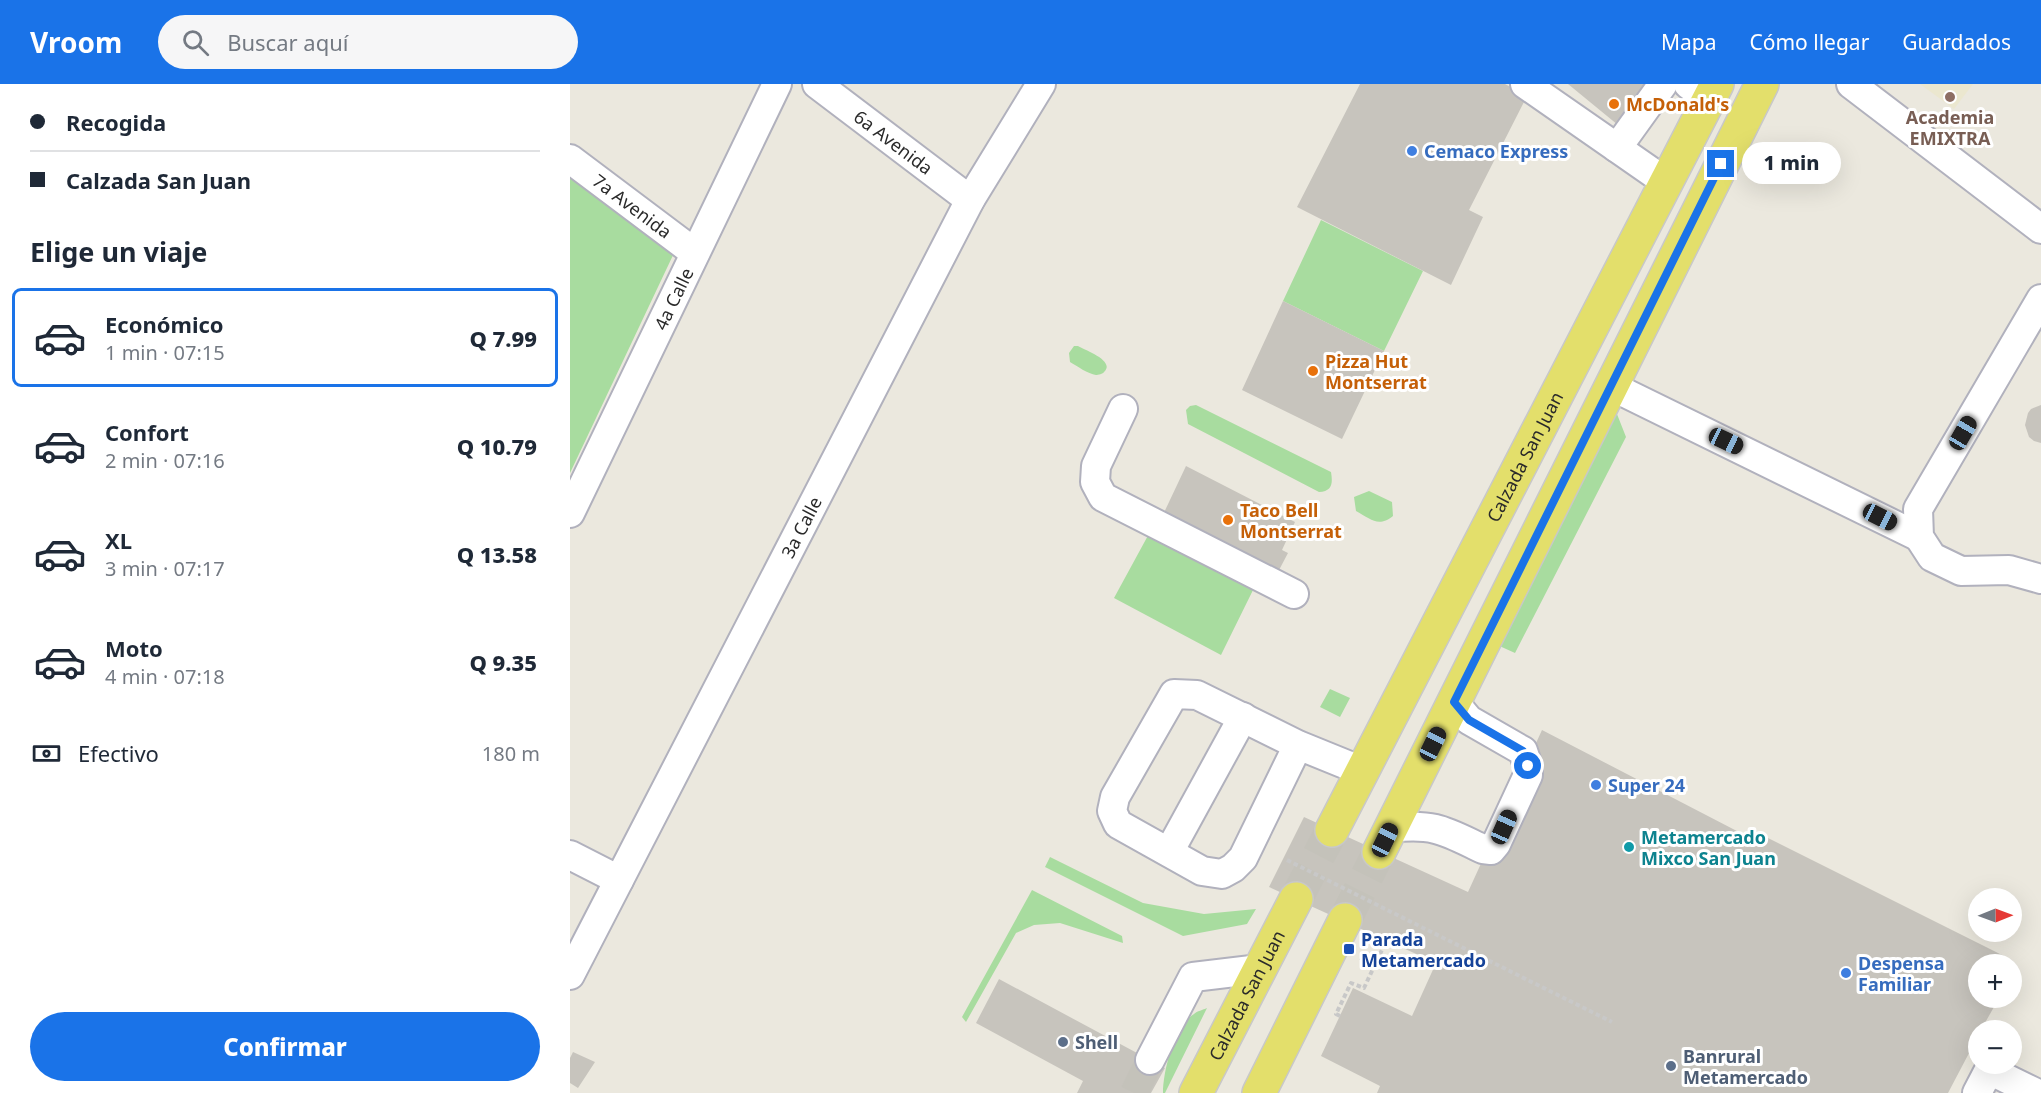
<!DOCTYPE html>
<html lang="es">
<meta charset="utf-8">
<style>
:root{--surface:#fff;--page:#f6f6f7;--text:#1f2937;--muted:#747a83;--line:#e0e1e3;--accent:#1a73e8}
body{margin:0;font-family:"Noto Sans",sans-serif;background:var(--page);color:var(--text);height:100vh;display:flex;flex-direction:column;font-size:22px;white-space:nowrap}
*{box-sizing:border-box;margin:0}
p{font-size:20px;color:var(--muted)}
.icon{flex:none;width:33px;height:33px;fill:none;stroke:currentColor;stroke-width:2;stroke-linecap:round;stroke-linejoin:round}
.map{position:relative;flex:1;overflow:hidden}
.panel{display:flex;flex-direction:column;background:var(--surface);width:570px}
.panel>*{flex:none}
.hud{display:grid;align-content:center;height:132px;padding:0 30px;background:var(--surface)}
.needle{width:39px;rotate:89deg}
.controls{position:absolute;left:1398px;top:804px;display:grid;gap:12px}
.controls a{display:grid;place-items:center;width:54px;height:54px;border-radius:50%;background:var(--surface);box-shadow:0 6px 24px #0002;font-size:30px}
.end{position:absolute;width:27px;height:27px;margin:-14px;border:8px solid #1a73e8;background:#fff;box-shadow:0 0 0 3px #fff}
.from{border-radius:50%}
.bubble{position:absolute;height:42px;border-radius:21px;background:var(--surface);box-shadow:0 6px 24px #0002;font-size:20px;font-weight:800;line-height:42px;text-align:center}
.car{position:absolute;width:18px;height:36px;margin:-18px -9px;border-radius:8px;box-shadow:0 0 4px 2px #0007;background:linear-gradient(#222 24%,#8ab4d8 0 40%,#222 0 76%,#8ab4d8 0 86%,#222 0)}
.hud b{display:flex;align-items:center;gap:21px;height:57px;font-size:22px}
.hud b+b{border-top:2px solid var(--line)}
.hud i{width:15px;height:15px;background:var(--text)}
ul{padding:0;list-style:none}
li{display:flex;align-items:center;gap:18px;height:99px;margin:0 12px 9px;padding:0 18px;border:3px solid transparent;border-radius:9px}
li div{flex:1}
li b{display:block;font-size:22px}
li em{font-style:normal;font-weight:800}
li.on{border-color:var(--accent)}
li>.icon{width:54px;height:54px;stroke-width:1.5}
h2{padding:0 30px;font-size:27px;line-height:72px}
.pay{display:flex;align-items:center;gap:15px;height:66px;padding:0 30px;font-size:22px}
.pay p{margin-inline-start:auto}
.cta{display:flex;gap:12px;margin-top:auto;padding:12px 30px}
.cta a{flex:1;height:69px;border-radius:36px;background:var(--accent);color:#fff;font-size:24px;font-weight:800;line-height:69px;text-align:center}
header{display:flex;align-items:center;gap:36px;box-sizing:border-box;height:84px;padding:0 30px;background:var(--accent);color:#fff}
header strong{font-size:28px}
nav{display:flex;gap:33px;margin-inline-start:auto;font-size:21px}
.search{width:420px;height:54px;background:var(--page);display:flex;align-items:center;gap:15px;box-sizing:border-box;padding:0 21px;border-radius:33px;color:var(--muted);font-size:22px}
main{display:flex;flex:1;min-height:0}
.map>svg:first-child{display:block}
.education{fill:#ebe7cf}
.green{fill:#a8dc9f}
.building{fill:#c7c4bd}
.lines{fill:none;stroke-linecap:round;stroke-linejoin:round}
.minor-tunnel{stroke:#c4c2ba;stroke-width:28;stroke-dasharray:28 14;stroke-linecap:butt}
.major-tunnel{stroke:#c4c2ba;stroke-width:33;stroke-dasharray:33 16;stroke-linecap:butt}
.minor-casing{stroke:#b1b1bd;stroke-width:32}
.major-casing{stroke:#c8c8c8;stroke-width:36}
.path{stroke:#c8c8c8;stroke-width:4;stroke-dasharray:4.5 3;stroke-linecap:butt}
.minor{stroke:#fff;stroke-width:28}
.major{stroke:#e3df6b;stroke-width:33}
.path-bridge{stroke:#c8c8c8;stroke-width:4;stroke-dasharray:4.5 3;stroke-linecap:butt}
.route{stroke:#1a73e8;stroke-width:8}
.education-dot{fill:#8d6e63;stroke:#fff;stroke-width:2}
.food-dot{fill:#e8710a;stroke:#fff;stroke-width:2}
.shop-dot{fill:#3f7fe0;stroke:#fff;stroke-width:2}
.culture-dot{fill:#0f9aa8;stroke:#fff;stroke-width:2}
.transit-dot{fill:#1a4fb4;stroke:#fff;stroke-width:2}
.service-dot{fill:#5c6f8a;stroke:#fff;stroke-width:2}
.labels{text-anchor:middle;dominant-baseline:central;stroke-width:6;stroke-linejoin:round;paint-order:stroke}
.food-label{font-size:18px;font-weight:bold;fill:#c56008;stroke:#fff;text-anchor:start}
.education-label{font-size:18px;font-weight:bold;fill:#785e54;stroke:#fff}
.street-label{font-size:18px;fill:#2a2a2a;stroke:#fff}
.shop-label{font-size:18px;font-weight:bold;fill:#366cbe;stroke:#fff;text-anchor:start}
.culture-label{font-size:18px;font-weight:bold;fill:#0d838f;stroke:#fff;text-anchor:start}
.transit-label{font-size:18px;font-weight:bold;fill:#164399;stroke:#fff;text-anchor:start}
.service-label{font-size:18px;font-weight:bold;fill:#4e5e75;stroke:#fff;text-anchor:start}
</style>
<header>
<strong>Vroom</strong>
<div class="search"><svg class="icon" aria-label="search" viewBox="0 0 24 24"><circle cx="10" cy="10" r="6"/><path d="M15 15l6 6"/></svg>Buscar aquí</div>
<nav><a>Mapa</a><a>Cómo llegar</a><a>Guardados</a></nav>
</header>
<main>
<section class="panel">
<div class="hud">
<b><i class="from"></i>Recogida</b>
<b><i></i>Calzada San Juan</b>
</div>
<h2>Elige un viaje</h2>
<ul>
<li class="on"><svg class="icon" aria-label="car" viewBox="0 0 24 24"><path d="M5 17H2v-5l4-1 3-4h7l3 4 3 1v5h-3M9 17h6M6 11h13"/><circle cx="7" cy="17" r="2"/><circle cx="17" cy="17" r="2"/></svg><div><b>Económico</b><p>1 min · 07:15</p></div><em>Q 7.99</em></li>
<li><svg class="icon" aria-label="car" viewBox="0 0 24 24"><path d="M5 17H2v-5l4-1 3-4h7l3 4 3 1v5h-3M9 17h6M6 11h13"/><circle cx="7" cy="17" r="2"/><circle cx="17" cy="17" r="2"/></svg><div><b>Confort</b><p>2 min · 07:16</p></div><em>Q 10.79</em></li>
<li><svg class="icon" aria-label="car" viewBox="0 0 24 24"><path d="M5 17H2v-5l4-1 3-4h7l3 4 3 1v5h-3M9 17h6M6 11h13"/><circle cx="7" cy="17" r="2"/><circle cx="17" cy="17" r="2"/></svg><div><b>XL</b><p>3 min · 07:17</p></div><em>Q 13.58</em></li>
<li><svg class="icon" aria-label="car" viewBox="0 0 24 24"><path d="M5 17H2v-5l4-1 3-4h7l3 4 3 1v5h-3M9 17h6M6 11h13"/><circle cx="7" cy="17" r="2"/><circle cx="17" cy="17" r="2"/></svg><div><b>Moto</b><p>4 min · 07:18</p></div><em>Q 9.35</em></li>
</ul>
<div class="pay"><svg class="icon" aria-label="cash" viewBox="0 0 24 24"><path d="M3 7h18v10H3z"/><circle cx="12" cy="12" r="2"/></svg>Efectivo<p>180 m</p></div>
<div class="cta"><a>Confirmar</a></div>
</section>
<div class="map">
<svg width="1471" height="1009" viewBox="0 0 1471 1009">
<rect width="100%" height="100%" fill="#ebe8de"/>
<path class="education" d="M 1350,0 L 1403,0 L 1384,25 Z"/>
<path class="green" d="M 0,89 L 105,167 L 0,389 Z
M 751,136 L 853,187 L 814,267 L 713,217 Z
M 504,262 L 508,262 C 515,266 546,277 534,288 C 533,290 528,291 526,291 C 518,290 507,282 500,278 L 499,269 Z
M 626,321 L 761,388 C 763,400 762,407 749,408 L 618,340 L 616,326 L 620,322 Z
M 1045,325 L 1056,353 L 945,569 L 925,560 Z
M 799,407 L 822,418 L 823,432 C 808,444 801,435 786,427 L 784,413 Z
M 581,446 L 685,502 L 651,571 L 544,514 Z
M 760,605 L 780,614 L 770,633 L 750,623 Z
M 480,773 L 573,819 L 634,830 L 686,825 L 677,840 L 613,852 L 475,783 Z
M 462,806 L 552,852 L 553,859 L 490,839 L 464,841 L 446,849 L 396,938 L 392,933 Z
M 637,924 L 595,1009 L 593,1009 C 593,987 604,943 624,930 C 627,927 633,926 637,924 Z"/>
<path class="building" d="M 790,0 L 935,0 L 957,12 L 899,126 L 913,133 L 881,201 L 727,123 Z
M 998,0 L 1081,0 L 1048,41 Z
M 713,217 L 814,267 L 772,355 L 672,306 Z
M 1471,321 L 1471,359 L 1464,357 L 1459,353 L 1455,341 L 1458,329 L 1461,325 Z
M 616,382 L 725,438 L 712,466 L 718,469 L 708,488 L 591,435 Z
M 972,646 L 1190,759 L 1194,752 L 1436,873 L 1432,880 L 1408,880 L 1408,914 L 1429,914 L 1411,946 L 1408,946 L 1408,952 L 1378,1009 L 807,1009 L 810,1002 L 751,972 L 783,904 L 842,932 L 866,879 L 699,803 L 734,733 L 898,808 Z
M 429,895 L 595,984 L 581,1009 L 507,1009 L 513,997 L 406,939 Z
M 3,968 L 25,978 L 8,1004 L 0,999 L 0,974 Z"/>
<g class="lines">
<path class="minor-tunnel" d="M 564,1009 L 580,976"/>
<path class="major-tunnel" d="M 726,815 L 762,746
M 775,836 L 809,768"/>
<g class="minor-casing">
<g id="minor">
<path id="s1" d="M 247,0 L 400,116"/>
<path d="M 955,0 L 1096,98"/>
<path d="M 1118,0 L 1139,16"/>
<path d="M 1281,0 L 1471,145"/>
<path d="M 1047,64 L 1093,0"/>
<path id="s2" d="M 0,75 L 125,169"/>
<path d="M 1471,215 L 1348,425 L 1349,453 L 1362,473 L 1391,487 L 1439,486 L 1471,495"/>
<path d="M 1041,302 L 1349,453"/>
<path d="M 553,325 L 526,382 L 525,398 L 533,413 L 724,510"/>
<path id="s3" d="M 0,429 L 207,0"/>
<path d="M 728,661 L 673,774 L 663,784 L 652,790 L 632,787 L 548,740 L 542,727 L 545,713 L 604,610 L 627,611 L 728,661 L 792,687"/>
<path d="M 821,744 C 865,739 875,747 913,765 L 921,766 L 926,760 L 958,691 L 958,682 L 953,667 L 899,636 L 884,618"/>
<path d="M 599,768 L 673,633"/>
<path d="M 0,771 L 49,796"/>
<path id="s4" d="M 0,891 L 400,116 L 471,0"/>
<path d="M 580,976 L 623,893 L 690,885"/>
<path d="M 1407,1009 L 1419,986 L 1466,1009"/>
</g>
</g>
<g class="major-casing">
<g id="major">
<path id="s5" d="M 762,746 L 1147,0"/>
<path d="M 809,768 L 1192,0"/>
<path id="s6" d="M 626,1009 L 726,815"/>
<path d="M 689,1009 L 775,836"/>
</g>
</g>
<path class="path" d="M 790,874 L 805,881
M 770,932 L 766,930 L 781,899 L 794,904 L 817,855"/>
<use href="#minor" class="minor"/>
<use href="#major" class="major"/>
<path class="path-bridge" d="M 717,776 L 1042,938"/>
</g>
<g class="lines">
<path class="route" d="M 958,682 L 953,667 L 899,636 L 884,618 L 1151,80"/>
</g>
<circle class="education-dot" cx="1380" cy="13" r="6"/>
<g class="food-dot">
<circle cx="1044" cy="20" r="6"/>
<circle cx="743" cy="287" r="6"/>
<circle cx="658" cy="436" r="6"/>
</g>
<g class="shop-dot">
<circle cx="842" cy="67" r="6"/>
<circle cx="1026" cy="701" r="6"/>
<circle cx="1276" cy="889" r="6"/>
</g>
<circle class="culture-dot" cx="1059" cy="763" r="6"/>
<rect class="transit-dot" x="773" y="859" width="12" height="12" rx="3"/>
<g class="service-dot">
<circle cx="493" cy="958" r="6"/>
<circle cx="1101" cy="982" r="6"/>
</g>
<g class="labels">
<g class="food-label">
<text x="1056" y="20">McDonald's</text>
<text x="755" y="277">Pizza Hut<tspan x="755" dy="21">Montserrat</tspan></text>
<text x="670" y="426">Taco Bell<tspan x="670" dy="21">Montserrat</tspan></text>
</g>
<g class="education-label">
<text x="1380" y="33">Academia<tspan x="1380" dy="21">EMIXTRA</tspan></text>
</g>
<g class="street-label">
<text stroke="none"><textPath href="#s1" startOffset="96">6a Avenida</textPath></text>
<text stroke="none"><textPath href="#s2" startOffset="78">7a Avenida</textPath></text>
<text stroke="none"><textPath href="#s3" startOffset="238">4a Calle</textPath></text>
<text stroke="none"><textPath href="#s5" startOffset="420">Calzada San Juan</textPath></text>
<text stroke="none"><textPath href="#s4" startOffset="504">3a Calle</textPath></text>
<text stroke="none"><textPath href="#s6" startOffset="110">Calzada San Juan</textPath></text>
</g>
<g class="shop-label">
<text x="854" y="67">Cemaco Express</text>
<text x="1038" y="701">Super 24</text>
<text x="1288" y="879">Despensa<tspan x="1288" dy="21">Familiar</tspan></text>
</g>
<g class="culture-label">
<text x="1071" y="753">Metamercado<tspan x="1071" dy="21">Mixco San Juan</tspan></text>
</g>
<g class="transit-label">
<text x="791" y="855">Parada<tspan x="791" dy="21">Metamercado</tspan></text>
</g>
<g class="service-label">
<text x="505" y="958">Shell</text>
<text x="1113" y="972">Banrural<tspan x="1113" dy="21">Metamercado</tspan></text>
</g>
</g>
</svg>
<div class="controls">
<a><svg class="needle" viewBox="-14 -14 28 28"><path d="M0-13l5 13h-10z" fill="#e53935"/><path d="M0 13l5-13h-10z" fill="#747a83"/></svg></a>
<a>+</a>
<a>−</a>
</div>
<i class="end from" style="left:958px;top:682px"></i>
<i class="end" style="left:1151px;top:80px"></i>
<div class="bubble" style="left:1172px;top:58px;width:99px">1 min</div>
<i class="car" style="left:1393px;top:349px;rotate:30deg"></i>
<i class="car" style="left:1156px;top:357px;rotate:115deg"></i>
<i class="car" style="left:1310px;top:433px;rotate:117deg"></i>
<i class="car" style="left:863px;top:660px;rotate:26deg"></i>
<i class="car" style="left:934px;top:743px;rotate:24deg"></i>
<i class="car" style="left:815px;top:756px;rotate:26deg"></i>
</div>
</main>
